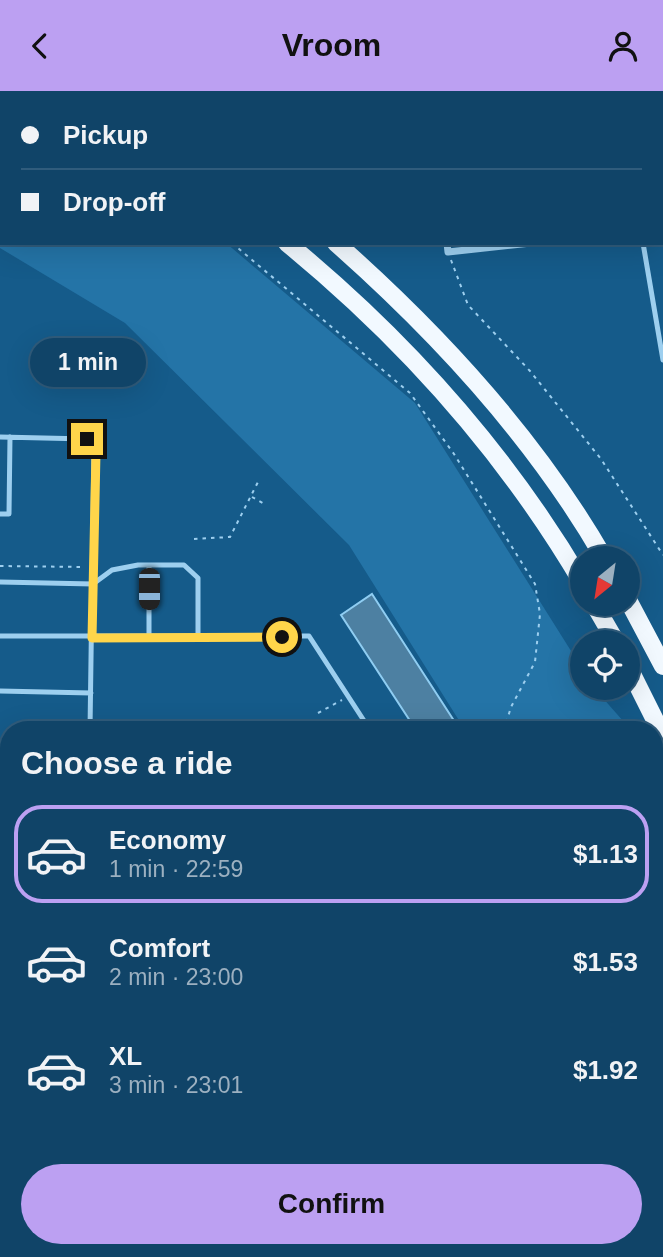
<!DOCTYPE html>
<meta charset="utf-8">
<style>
:root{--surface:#104468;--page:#1e4e71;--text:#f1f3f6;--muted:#9cb0c0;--line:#305c7c;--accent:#bca0f2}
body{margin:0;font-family:Arial,sans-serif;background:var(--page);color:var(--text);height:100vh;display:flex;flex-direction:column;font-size:26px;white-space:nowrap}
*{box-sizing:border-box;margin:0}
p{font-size:23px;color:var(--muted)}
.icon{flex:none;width:38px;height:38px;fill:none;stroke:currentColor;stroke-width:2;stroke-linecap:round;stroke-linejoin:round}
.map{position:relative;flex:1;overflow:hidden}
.drawer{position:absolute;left:0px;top:630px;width:663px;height:537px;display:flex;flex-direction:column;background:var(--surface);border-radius:28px 28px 0 0;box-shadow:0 7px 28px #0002,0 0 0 2px var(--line)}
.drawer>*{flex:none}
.guide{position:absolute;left:0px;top:0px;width:663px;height:154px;box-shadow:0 7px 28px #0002,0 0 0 2px var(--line);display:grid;align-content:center;height:154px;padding:0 21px;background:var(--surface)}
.needle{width:46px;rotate:210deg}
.tools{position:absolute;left:570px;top:455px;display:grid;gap:14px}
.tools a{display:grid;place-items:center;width:70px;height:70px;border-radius:50%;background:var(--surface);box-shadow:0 7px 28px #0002,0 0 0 2px var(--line);font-size:35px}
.end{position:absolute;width:32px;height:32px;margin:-16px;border:9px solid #ffd54a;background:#111;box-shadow:0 0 0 4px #111}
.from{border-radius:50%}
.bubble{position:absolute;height:49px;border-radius:24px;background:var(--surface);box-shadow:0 7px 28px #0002,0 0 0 2px var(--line);font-size:23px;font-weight:800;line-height:49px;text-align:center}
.car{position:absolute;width:21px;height:42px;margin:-21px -10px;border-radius:9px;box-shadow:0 0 5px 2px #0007;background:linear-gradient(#222 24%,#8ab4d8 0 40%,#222 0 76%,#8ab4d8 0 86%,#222 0)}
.guide b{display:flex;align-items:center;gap:24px;height:66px;font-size:26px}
.guide b+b{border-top:2px solid var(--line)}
.guide i{width:18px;height:18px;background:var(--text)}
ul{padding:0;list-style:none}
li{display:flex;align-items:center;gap:21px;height:98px;margin:0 14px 10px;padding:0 7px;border:4px solid transparent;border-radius:28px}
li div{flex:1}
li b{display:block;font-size:26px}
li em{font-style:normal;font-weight:800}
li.active{border-color:var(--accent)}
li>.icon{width:63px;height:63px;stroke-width:1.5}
h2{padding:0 21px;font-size:32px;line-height:84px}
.button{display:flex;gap:14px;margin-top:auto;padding:14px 21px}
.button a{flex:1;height:80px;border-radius:42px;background:var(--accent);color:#111;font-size:28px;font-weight:800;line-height:80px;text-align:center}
header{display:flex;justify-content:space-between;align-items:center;height:91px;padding:0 21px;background:var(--accent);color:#111;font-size:32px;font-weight:800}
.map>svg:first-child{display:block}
.green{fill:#2474a7}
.water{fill:#4d80a2;stroke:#8fcdf2;stroke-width:2}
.building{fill:#3d85b3;stroke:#c3e5fb;stroke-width:2}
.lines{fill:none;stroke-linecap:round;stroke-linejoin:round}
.path{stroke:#9dcfef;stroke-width:2;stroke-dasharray:3.5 5;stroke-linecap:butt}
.service{stroke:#9dcfef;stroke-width:5}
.minor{stroke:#9dcfef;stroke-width:7}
.trunk{stroke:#f2f9ff;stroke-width:18}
.route{stroke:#ffd54a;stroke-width:9}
</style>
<header><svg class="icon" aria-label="back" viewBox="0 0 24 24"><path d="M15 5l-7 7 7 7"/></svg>Vroom<svg class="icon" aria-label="person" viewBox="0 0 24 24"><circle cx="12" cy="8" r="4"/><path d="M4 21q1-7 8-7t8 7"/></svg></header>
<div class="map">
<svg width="663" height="1166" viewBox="0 0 663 1166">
<rect width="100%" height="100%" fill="#155b8a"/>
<path class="green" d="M 0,19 L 2,152 L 226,152 L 415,312 L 583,579 L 583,597 L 594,597 L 631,639 L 465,639 L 349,454 L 125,232 L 0,157 Z
M 654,715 L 662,753 L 655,799 L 654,799 Z
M 663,836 L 663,975 L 655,975 L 655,858 Z
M 663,986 L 663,1166 L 567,1166 L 567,1159 L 654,1158 L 654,987 Z
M 469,1159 L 531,1159 L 531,1166 L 469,1166 Z"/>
<path class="water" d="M 372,503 L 460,639 L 416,639 L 341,524 Z"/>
<path class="building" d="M 9,1019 L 9,1158 L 48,1158 L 48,1166 L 0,1166 L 0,1027 Z
M 154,1163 L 183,1163 L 182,1166 L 154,1166 Z"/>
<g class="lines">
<path class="path" d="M 3,0 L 6,2
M 232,152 L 410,302 L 454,363 L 535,493 L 540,523 L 535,571 L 511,616 L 504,639
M 451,169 L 468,214 L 530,280 L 601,368 L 663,464
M 252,406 L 266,414
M 194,448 L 230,446 L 259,389
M 0,475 L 85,476
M 318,622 L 342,609
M 9,735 L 9,790
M 243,1166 L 243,1158"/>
<path class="service" d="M 285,0 L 289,2
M 369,0 L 369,2
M 395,0 L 395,2
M 505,0 L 507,2
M 342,2 L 342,0
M 537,2 L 548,0
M 662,112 L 663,111
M 643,152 L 663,269
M 0,346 L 87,348 L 94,355 L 90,639
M 0,423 L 9,423 L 10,346
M 0,491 L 93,493 L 112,479 L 138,474 L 184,474 L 198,487 L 198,546
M 0,545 L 309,545 L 370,639
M 149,546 L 149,474
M 0,600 L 91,602
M 0,697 L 9,697
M 0,990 L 2,939
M 52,1166 L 52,1158"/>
<path class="minor" d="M 431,0 L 431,2
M 447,152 L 448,161 L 531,152"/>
<path class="trunk" d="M 69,0 L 72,2
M 127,0 L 130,2
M 287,152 C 404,248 506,362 583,493
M 336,152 C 439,243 535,347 604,467
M 628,509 L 663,575
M 594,513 L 616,551
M 628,575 L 663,645
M 654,662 L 663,698
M 654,834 L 663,806
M 654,981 L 663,982
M 542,1166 L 542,1158
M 558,1166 L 558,1158"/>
</g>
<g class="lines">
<path class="route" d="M 87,348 L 96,362 L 92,547 L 282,546"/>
</g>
</svg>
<div class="tools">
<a><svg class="needle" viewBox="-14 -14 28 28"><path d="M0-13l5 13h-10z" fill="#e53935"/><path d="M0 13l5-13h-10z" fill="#9cb0c0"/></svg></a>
<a><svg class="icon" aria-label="locate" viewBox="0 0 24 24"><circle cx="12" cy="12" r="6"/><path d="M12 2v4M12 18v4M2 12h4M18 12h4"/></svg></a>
</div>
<i class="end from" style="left:282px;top:546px"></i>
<i class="end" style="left:87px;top:348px"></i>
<div class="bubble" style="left:30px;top:247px;width:116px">1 min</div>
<i class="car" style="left:149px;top:498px;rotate:180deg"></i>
<div class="guide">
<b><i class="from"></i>Pickup</b>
<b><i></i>Drop-off</b>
</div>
<section class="drawer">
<h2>Choose a ride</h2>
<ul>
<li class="active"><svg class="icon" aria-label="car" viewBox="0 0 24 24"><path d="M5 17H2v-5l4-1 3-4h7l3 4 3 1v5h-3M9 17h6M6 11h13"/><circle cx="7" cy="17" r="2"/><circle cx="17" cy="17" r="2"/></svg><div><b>Economy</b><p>1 min · 22:59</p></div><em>$1.13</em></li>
<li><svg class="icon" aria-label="car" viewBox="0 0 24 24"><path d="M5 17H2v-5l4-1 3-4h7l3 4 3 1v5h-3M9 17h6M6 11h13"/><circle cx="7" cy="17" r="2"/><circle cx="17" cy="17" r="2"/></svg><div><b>Comfort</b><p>2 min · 23:00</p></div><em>$1.53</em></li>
<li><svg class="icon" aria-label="car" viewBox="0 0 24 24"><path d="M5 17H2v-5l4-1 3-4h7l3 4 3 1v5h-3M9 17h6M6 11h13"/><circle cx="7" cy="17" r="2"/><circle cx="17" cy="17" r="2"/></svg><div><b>XL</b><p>3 min · 23:01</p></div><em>$1.92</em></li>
</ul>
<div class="button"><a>Confirm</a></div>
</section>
</div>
